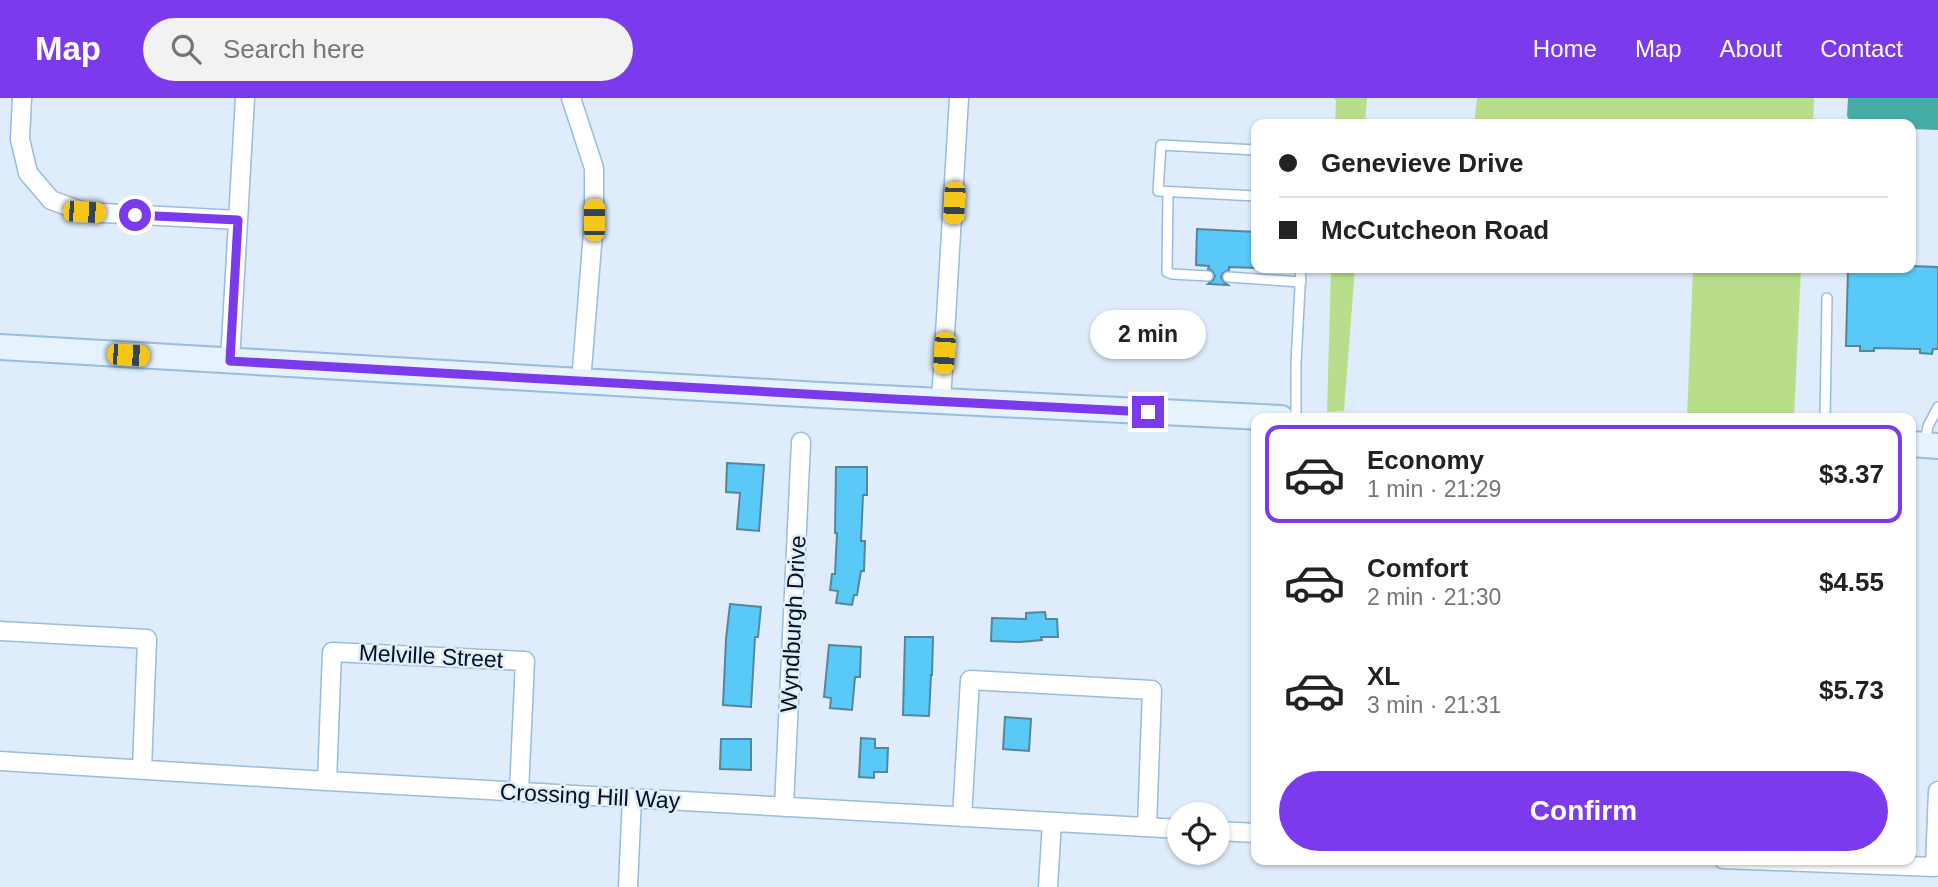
<!DOCTYPE html>
<meta charset="utf-8">
<style>
:root{--surface:#fff;--page:#f2f2f2;--text:#222;--muted:#767676;--line:#e0e0e0;--accent:#7c3aed}
body{margin:0;font-family:Helvetica,sans-serif;background:var(--page);color:var(--text);height:100vh;display:flex;flex-direction:column;font-size:26px;white-space:nowrap}
*{box-sizing:border-box;margin:0}
p{font-size:23px;color:var(--muted)}
.icon{flex:none;width:38px;height:38px;fill:none;stroke:currentColor;stroke-width:2;stroke-linecap:round;stroke-linejoin:round}
.map{position:relative;flex:1;overflow:hidden}
.sheet{position:absolute;left:1251px;top:315px;width:665px;height:452px;display:flex;flex-direction:column;background:var(--surface);border-radius:14px;box-shadow:0 2px 5px #0004}
.sheet>*{flex:none}
.banner{position:absolute;left:1251px;top:21px;width:665px;height:154px;border-radius:14px;box-shadow:0 2px 5px #0004;display:grid;align-content:center;height:154px;padding:0 28px;background:var(--surface)}
.buttons{position:absolute;left:1167px;top:704px;display:grid;gap:14px}
.buttons a{display:grid;place-items:center;width:63px;height:63px;border-radius:50%;background:var(--surface);box-shadow:0 2px 5px #0004;font-size:35px}
.end{position:absolute;width:32px;height:32px;margin:-16px;border:9px solid #7c3aed;background:#fff;box-shadow:0 0 0 4px #fff}
.from{border-radius:50%}
.bubble{position:absolute;height:49px;border-radius:24px;background:var(--surface);box-shadow:0 2px 5px #0004;font-size:23px;font-weight:600;line-height:49px;text-align:center}
.car{position:absolute;width:21px;height:42px;margin:-21px -10px;border-radius:9px;box-shadow:0 0 5px 2px #0007;background:linear-gradient(#f5c518 24%,#345 0 40%,#f5c518 0 76%,#345 0 86%,#f5c518 0)}
.banner b{display:flex;align-items:center;gap:24px;height:66px;font-size:26px}
.banner b+b{border-top:2px solid var(--line)}
.banner i{width:18px;height:18px;background:var(--text)}
ul{padding:12px 0 0;list-style:none}
li{display:flex;align-items:center;gap:21px;height:98px;margin:0 14px 10px;padding:0 14px;border:4px solid transparent;border-radius:14px}
li div{flex:1}
li b{display:block;font-size:26px}
li em{font-style:normal;font-weight:600}
li.active{border-color:var(--accent)}
li>.icon{width:63px;height:63px;stroke-width:1.5}
.cta{display:flex;gap:14px;margin-top:auto;padding:14px 28px}
.cta a{flex:1;height:80px;border-radius:42px;background:var(--accent);color:#fff;font-size:28px;font-weight:600;line-height:80px;text-align:center}
header{display:flex;align-items:center;gap:42px;box-sizing:border-box;height:98px;padding:0 35px;background:var(--accent);color:#fff}
header strong{font-size:33px}
nav{display:flex;gap:38px;margin-inline-start:auto;font-size:24px}
.search{width:490px;height:63px;background:var(--page);display:flex;align-items:center;gap:18px;box-sizing:border-box;padding:0 24px;border-radius:38px;color:var(--muted);font-size:26px}
.map>svg:first-child{display:block}
.green{fill:#b9de8b}
.water{fill:#45ada5}
.building{fill:#59c9f7;stroke:#56869c;stroke-width:2}
.lines{fill:none;stroke-linecap:round;stroke-linejoin:round}
.service-casing{stroke:#99bcde;stroke-width:12}
.minor-casing{stroke:#99bcde;stroke-width:21}
.secondary-casing{stroke:#99bcde;stroke-width:28}
.service{stroke:#fff;stroke-width:9}
.minor{stroke:#fff;stroke-width:18}
.secondary{stroke:#e6f2fd;stroke-width:24}
.route{stroke:#7c3aed;stroke-width:9}
.labels{text-anchor:middle;dominant-baseline:central;stroke-width:5;stroke-linejoin:round;paint-order:stroke}
.street-label{font-size:23px;fill:#05111d;stroke:#deecfb}
</style>
<header>
<strong>Map</strong>
<div class="search"><svg class="icon" aria-label="search" viewBox="0 0 24 24"><circle cx="10" cy="10" r="6"/><path d="M15 15l6 6"/></svg>Search here</div>
<nav><a>Home</a><a>Map</a><a>About</a><a>Contact</a></nav>
</header>
<div class="map">
<svg width="1938" height="789" viewBox="0 0 1938 789">
<rect width="100%" height="100%" fill="#deecfb"/>
<path class="green" d="M 1334,0 L 1367,0 L 1365,26 L 1335,26 L 1336,3 Z
M 1477,0 L 1814,0 L 1813,26 L 1474,26 Z
M 1331,170 L 1355,170 L 1344,313 L 1327,314 Z
M 1693,170 L 1801,170 L 1794,320 L 1687,320 Z"/>
<path class="water" d="M 1848,0 L 1938,0 L 1938,32 L 1911,31 L 1911,26 L 1852,26 L 1847,18 Z"/>
<path class="building" d="M 1197,131 L 1256,134 L 1256,170 L 1229,169 L 1229,172 L 1223,175 L 1221,179 L 1224,184 L 1228,187 L 1208,186 L 1213,182 L 1215,178 L 1212,173 L 1208,171 L 1209,168 L 1196,167 Z
M 1911,168 L 1938,169 L 1938,251 L 1933,251 L 1932,256 L 1920,255 L 1920,251 L 1874,250 L 1874,253 L 1860,253 L 1860,248 L 1846,248 L 1848,170 L 1911,170 Z
M 727,365 L 764,367 L 759,433 L 737,431 L 740,395 L 726,394 Z
M 836,369 L 867,369 L 867,397 L 863,397 L 861,443 L 865,443 L 864,473 L 861,473 L 857,497 L 854,497 L 852,507 L 836,505 L 838,493 L 830,492 L 832,476 L 835,476 L 837,435 L 835,435 Z
M 730,506 L 761,509 L 758,539 L 755,539 L 751,609 L 723,607 L 726,541 Z
M 1045,514 L 1046,521 L 1057,521 L 1058,539 L 1041,539 L 1042,542 L 1020,544 L 991,543 L 992,520 L 1026,521 L 1026,515 Z
M 905,539 L 933,539 L 932,577 L 931,577 L 929,618 L 903,617 Z
M 829,547 L 861,549 L 860,579 L 855,579 L 852,612 L 830,610 L 831,600 L 824,599 Z
M 1005,619 L 1031,621 L 1029,653 L 1003,651 Z
M 861,640 L 875,641 L 875,650 L 888,650 L 887,674 L 874,674 L 874,680 L 859,679 Z
M 721,641 L 751,641 L 751,672 L 720,671 Z"/>
<g class="lines">
<g class="service-casing">
<path id="service" d="M 1256,52 L 1161,47 L 1158,93 L 1256,98
M 1168,94 L 1167,174 L 1172,176 L 1208,178
M 1228,179 L 1301,184
M 1296,320 L 1296,265 L 1301,170
M 1825,320 L 1827,200
M 1925,345 L 1928,328 L 1938,309"/>
</g>
<g class="minor-casing">
<path id="minor" d="M 22,0 L 20,41 L 28,75 L 51,102 L 84,114 L 238,122
M 571,0 L 594,70 L 594,122 L 581,284
M 230,263 L 245,0
M 941,304 L 959,0
M 0,533 L 147,541 L 142,671
M 0,663 L 327,683 L 1180,731
M 327,683 L 332,554 L 525,563 L 519,694
M 784,709 L 801,344
M 962,719 L 970,582 L 1152,592 L 1147,729
M 1218,733 L 1256,735
M 1723,761 L 1935,769 L 1938,693
M 628,789 L 632,700
M 1048,789 L 1052,724"/>
</g>
<g class="secondary-casing">
<path id="secondary" d="M 0,249 L 820,297 L 1281,320
M 1911,346 L 1938,348"/>
</g>
<use href="#service" class="service"/>
<use href="#minor" class="minor"/>
<use href="#secondary" class="secondary"/>
</g>
<g class="lines">
<path class="route" d="M 135,117 L 238,122 L 230,263 L 893,301 L 1148,314"/>
</g>
<g class="labels">
<g class="street-label">
<text transform="translate(793 526) rotate(-87)">Wyndburgh Drive</text>
<text transform="translate(431 558) rotate(3)">Melville Street</text>
<text transform="translate(590 698) rotate(3)">Crossing Hill Way</text>
</g>
</g>
</svg>
<div class="buttons">
<a><svg class="icon" aria-label="locate" viewBox="0 0 24 24"><circle cx="12" cy="12" r="6"/><path d="M12 2v4M12 18v4M2 12h4M18 12h4"/></svg></a>
</div>
<i class="end from" style="left:135px;top:117px"></i>
<i class="end" style="left:1148px;top:314px"></i>
<div class="bubble" style="left:1090px;top:212px;width:116px">2 min</div>
<i class="car" style="left:954px;top:105px;rotate:183deg"></i>
<i class="car" style="left:84px;top:114px;rotate:93deg"></i>
<i class="car" style="left:594px;top:122px;rotate:0deg"></i>
<i class="car" style="left:944px;top:255px;rotate:184deg"></i>
<i class="car" style="left:128px;top:257px;rotate:94deg"></i>
<div class="banner">
<b><i class="from"></i>Genevieve Drive</b>
<b><i></i>McCutcheon Road</b>
</div>
<section class="sheet">
<ul>
<li class="active"><svg class="icon" aria-label="car" viewBox="0 0 24 24"><path d="M5 17H2v-5l4-1 3-4h7l3 4 3 1v5h-3M9 17h6M6 11h13"/><circle cx="7" cy="17" r="2"/><circle cx="17" cy="17" r="2"/></svg><div><b>Economy</b><p>1 min · 21:29</p></div><em>$3.37</em></li>
<li><svg class="icon" aria-label="car" viewBox="0 0 24 24"><path d="M5 17H2v-5l4-1 3-4h7l3 4 3 1v5h-3M9 17h6M6 11h13"/><circle cx="7" cy="17" r="2"/><circle cx="17" cy="17" r="2"/></svg><div><b>Comfort</b><p>2 min · 21:30</p></div><em>$4.55</em></li>
<li><svg class="icon" aria-label="car" viewBox="0 0 24 24"><path d="M5 17H2v-5l4-1 3-4h7l3 4 3 1v5h-3M9 17h6M6 11h13"/><circle cx="7" cy="17" r="2"/><circle cx="17" cy="17" r="2"/></svg><div><b>XL</b><p>3 min · 21:31</p></div><em>$5.73</em></li>
</ul>
<div class="cta"><a>Confirm</a></div>
</section>
</div>
